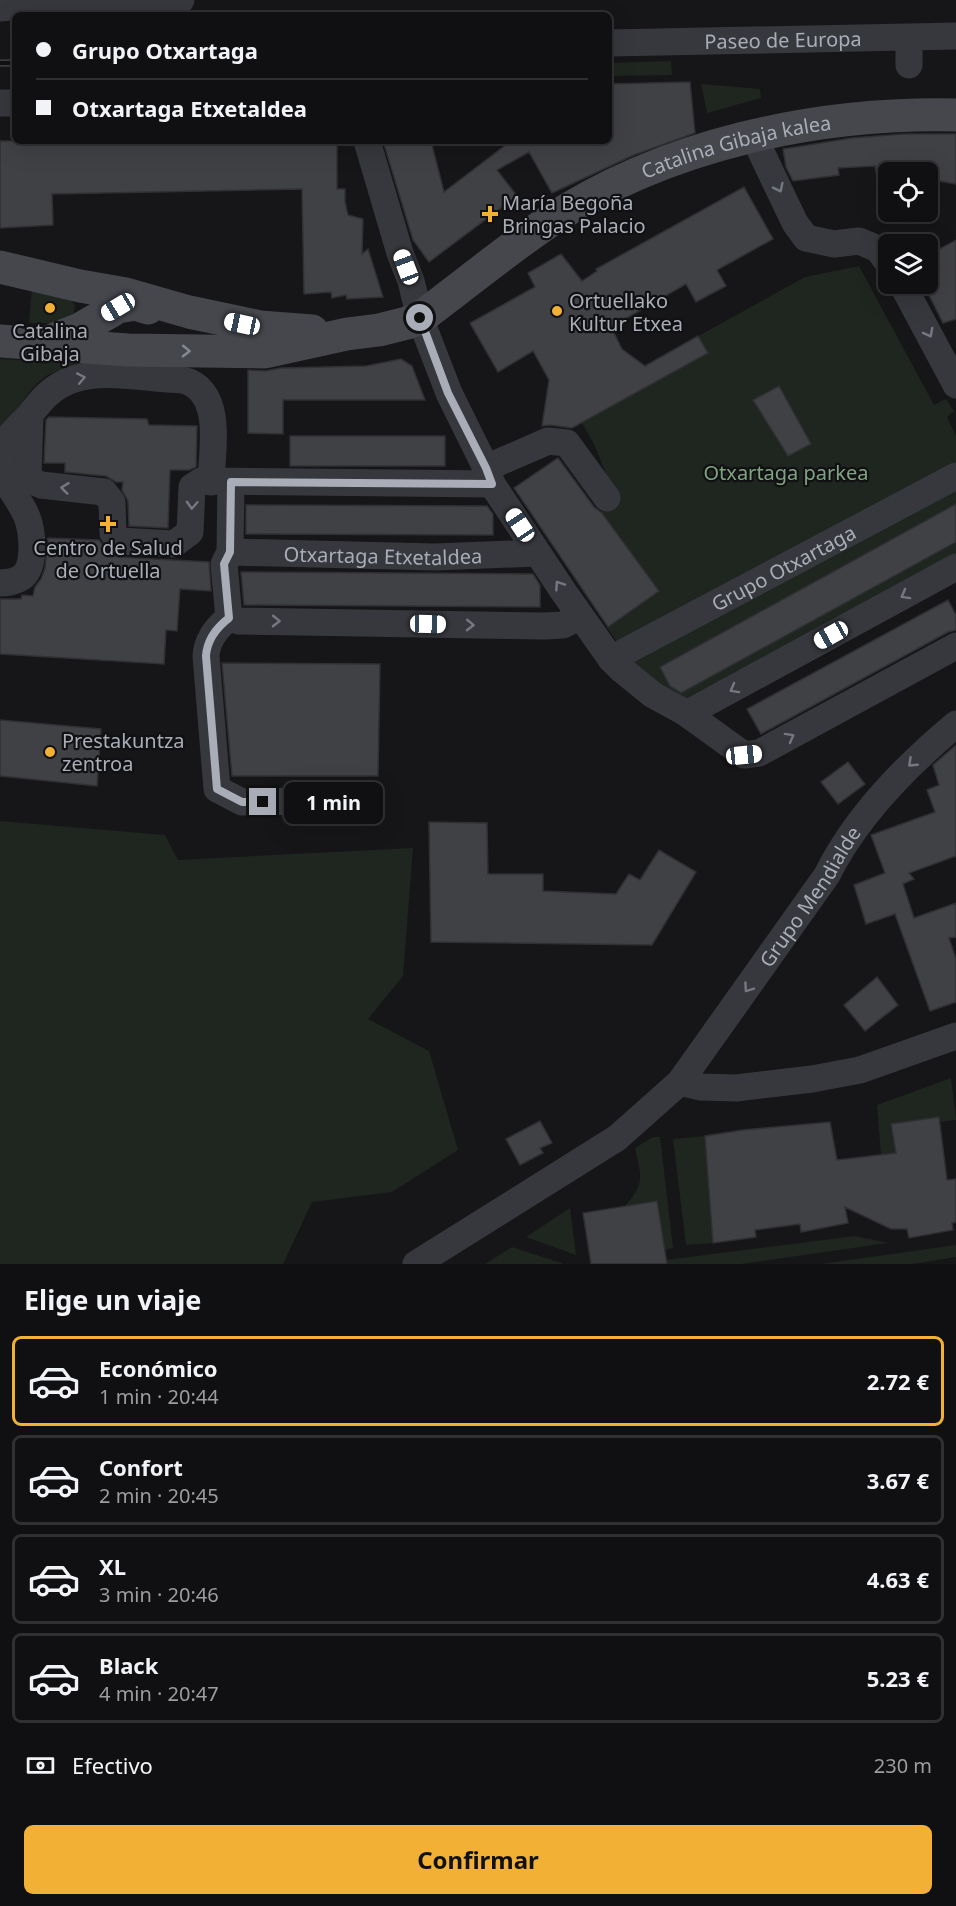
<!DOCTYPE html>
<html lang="es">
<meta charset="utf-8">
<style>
:root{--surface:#101012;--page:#19191b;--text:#f1f3f6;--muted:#9c9d9f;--line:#303032;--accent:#f2b134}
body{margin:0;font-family:"Noto Sans",sans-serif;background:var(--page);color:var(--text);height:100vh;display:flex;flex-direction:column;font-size:22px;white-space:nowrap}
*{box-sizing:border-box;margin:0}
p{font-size:20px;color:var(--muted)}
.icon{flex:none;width:33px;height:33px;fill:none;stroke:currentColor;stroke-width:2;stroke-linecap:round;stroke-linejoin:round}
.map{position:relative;height:1264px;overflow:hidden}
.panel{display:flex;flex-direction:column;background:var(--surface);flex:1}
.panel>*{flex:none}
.top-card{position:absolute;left:12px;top:12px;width:600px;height:132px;border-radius:9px;box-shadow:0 6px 24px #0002,0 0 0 2px var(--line);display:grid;align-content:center;height:132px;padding:0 24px;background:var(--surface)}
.fabs{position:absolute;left:878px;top:162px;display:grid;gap:12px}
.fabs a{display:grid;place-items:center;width:60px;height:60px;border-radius:9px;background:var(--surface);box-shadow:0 6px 24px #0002,0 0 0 2px var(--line);font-size:30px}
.end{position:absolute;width:27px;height:27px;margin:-14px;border:8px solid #a8adb8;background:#111;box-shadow:0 0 0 3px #111}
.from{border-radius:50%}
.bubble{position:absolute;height:42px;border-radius:9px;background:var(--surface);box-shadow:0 6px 24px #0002,0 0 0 2px var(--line);font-size:20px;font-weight:700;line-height:42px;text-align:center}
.car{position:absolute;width:18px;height:36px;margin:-18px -9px;border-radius:8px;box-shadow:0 0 4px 2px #0007;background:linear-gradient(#fff 24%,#345 0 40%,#fff 0 76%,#345 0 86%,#fff 0)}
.top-card b{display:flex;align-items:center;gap:21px;height:57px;font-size:22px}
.top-card b+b{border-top:2px solid var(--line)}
.top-card i{width:15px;height:15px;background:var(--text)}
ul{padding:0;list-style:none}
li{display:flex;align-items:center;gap:18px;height:90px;margin:0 12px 9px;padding:0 12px;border:3px solid var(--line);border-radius:9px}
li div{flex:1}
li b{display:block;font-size:22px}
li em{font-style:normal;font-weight:700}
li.selected{border-color:var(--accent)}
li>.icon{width:54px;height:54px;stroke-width:1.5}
h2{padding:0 24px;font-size:27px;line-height:72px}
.pay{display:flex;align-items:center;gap:15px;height:66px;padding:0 24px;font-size:22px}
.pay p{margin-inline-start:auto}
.primary-button{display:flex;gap:12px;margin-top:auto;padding:12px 24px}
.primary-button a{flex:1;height:69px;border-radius:9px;background:var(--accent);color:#111;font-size:24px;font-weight:700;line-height:69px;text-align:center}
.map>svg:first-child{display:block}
.green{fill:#1e261f}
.building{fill:#404145;stroke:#303034;stroke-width:1.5}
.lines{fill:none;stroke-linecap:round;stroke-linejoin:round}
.street{stroke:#37383d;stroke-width:27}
.secondary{stroke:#45474d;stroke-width:33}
.rail-casing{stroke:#4a4c52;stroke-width:7}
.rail{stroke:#111113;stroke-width:4.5;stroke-dasharray:14;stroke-linecap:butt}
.oneway{stroke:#757881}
.oneway2{stroke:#858993}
.route{stroke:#a8adb8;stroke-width:8}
.poi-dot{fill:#f2b134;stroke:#111113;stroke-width:2}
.labels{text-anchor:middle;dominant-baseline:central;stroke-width:4.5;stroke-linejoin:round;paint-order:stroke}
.street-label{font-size:20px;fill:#a8adb8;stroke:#111113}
.poi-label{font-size:20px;fill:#a8adb8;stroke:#111113;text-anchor:start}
.park-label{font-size:20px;fill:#7fa381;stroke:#111113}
</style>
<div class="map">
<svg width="956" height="1264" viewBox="0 0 956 1264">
<rect width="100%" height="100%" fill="#161618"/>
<path class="green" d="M 671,61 L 672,75 L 609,76 L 609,63 Z
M 701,84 L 760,89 L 761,98 L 707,113 Z
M 859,266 L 934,405 L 946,399 L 954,411 L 947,417 L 956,436 L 956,564 L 685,708 L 636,667 L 607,628 L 659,591 L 600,509 L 616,498 L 594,444 L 572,406 L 805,277 Z
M 32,286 L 71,299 L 75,306 L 73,316 L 58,323 L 29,323 Z
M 0,359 L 108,365 C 89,366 70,365 52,373 C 30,382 12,419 0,439 Z
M 0,821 L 165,835 L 178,860 L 413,848 L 403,976 L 368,1019 L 429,1051 L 458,1150 L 392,1192 L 312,1202 L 283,1264 L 0,1264 Z
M 951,1078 L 956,1120 L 939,1122 L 939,1118 L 891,1124 L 903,1202 L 881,1155 L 877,1105 Z
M 705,1136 L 713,1243 L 686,1245 L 673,1139 Z
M 653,1137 L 660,1137 L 673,1248 L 665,1250 L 657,1201 L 625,1206 C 646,1182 641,1177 635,1148 Z
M 570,1208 L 576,1255 L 526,1237 Z
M 855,1236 L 888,1243 L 741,1264 L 667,1264 L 666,1260 Z
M 956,1245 L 956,1257 L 912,1264 L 821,1264 Z
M 512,1247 L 564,1264 L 485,1264 Z"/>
<path class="building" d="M 690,82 L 695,133 L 634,155 L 552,193 L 529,152 L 497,170 L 517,196 L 429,262 L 413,240 L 383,141 L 431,141 L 444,192 L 511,141 L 609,141 L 609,84 Z
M 904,134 L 956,134 L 956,184 L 927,179 L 927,172 L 876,172 L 875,166 L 838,168 L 839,175 L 793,181 L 786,167 L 783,149 L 852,138 Z
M 0,141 L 337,141 L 337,189 L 345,189 L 345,202 L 348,215 L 363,219 L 362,254 L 368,249 L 383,297 L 347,299 L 346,295 L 332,298 L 331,292 L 304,294 L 302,189 L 52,194 L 53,225 L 0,228 Z
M 744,187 L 773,239 L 717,270 L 726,286 L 696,302 L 686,284 L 611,327 L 622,349 L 645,366 L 698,336 L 708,353 L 572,428 L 550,425 L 542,426 L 549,380 L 533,351 L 498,372 L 470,323 L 535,287 L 528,273 L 561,254 L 582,281 L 597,271 L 596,269 Z
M 956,240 L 956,319 L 943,323 L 927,291 L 927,256 Z
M 401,359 L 412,366 L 425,400 L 283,400 L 283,434 L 248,433 L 248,370 L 265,371 L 281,368 L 366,366 Z
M 779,386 L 811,444 L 788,456 L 753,400 Z
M 49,417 L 147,419 L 149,425 L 197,426 L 196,467 L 189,470 L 170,470 L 168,528 L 129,526 L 128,501 L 122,490 L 123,482 L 116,482 L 106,476 L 65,472 L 65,463 L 44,463 L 46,420 Z
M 290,436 L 445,436 L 445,466 L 290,466 Z
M 558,458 L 594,507 L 602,513 L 659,591 L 608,627 L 514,488 Z
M 956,504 L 956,542 L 681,693 L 670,686 L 660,667 Z
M 246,505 L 487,506 L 493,514 L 493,535 L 246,534 Z
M 48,538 L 99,540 L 107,551 L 112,555 L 118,557 L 209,562 L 211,591 L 180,589 L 177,631 L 166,630 L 164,664 L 0,654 L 0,599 L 21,599 L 22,595 L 33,596 L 35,587 L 41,579 L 45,568 Z
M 241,572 L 533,574 L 540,585 L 540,607 L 244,605 Z
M 948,600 L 956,615 L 956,630 L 948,632 L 761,734 L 747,709 Z
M 222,663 L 380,664 L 378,776 L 232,776 Z
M 0,720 L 101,729 L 97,786 L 0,776 Z
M 956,745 L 956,856 L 909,873 L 914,879 L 903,884 L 914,918 L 956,903 L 956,937 L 949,938 L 956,959 L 956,1002 L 930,1011 L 895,914 L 866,924 L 854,885 L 885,873 L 871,835 L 935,812 L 927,790 L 939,785 L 933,765 Z
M 848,762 L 865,784 L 838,804 L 821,782 Z
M 429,822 L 487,823 L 488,874 L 543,874 L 543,891 L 616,894 L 629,874 L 640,880 L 659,850 L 696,872 L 652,945 L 431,942 Z
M 877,977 L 898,1005 L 865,1031 L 844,1005 Z
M 939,1117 L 947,1180 L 956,1179 L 956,1222 L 952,1223 L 953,1230 L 909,1238 L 907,1229 L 891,1229 L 845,1207 L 848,1223 L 801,1232 L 800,1224 L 755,1230 L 756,1237 L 713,1243 L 705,1136 L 743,1130 L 830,1122 L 837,1160 L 896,1153 L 891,1124 Z
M 540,1121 L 552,1143 L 540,1148 L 543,1153 L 520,1165 L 506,1139 Z
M 657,1201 L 667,1264 L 591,1264 L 583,1213 Z"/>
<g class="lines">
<g class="street">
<path d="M 0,8 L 42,4 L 67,7 L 134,7 L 181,0"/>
<path d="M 909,38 L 909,65"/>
<path id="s1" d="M 609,43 L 956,36"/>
<path d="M 0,103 L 15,103"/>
<path d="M 753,135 L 795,223 L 806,238 L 834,244 L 859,241 L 878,249 L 888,263"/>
<path d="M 367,141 L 400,253 L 411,281 L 420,318 L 449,393 L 486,468 L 492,484 L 563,591 L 611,659 L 621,669 L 653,695 L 686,713 L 692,711 L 956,567"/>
<path d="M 902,284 L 956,385"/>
<path d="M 30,415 L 28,476 L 32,481 L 41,485 L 104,492 L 112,502 L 113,533 L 119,541 L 174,544 L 190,532 L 192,487 L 201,481 L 492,484"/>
<path d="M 486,468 L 548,441 L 567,443 L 607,498"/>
<path d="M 231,482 L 230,552 L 224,564 L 229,618 L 239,621 L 545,626 L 563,625 L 580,616"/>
<path id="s2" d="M 230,552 L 435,557 L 537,553"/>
<path d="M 0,583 C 24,582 31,573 32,549 C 32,539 31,527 27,517 C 20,499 4,485 2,464 C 0,442 13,432 27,418 C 34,410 40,401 48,394 C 80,365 127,376 166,379 C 173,379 182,379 189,382 C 223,397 212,450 211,482"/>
<path d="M 229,618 C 216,628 207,640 206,656 L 217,789 L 242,802 L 323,801 L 359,804"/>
<path id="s3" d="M 611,659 L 956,476"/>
<path d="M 686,713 L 744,755 L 759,753 L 956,646"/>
<path d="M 680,1082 L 701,1087 L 736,1088 L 812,1079 L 860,1070 L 956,1036"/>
<path id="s4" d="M 416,1264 L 617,1138 L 680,1082 L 827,875 C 856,816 906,766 956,724"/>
</g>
<g class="secondary">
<path d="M 0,267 L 80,286 L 126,294 L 189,312 L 260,327 L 312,331"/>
<path id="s5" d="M 0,341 L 128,350 L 265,352 L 347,334 L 379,330 L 407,323 L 420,318 C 463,286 504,252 548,222 C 665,144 817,112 956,115"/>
<path d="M 47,342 L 80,329 L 118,307 L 135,304 L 148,308"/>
</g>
<g class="rail-casing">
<path id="rail" d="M 0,63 L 15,63"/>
</g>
<use href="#rail" class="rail"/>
</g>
<defs><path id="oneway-chevron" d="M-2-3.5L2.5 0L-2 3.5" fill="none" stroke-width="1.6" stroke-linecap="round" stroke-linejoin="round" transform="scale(1.5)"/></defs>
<g class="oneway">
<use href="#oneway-chevron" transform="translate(779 188) rotate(64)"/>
<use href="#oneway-chevron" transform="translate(929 333) rotate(62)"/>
<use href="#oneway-chevron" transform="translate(81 378) rotate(-11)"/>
<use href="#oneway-chevron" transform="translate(65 488) rotate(-173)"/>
<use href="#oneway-chevron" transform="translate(192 505) rotate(93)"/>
<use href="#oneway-chevron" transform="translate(559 585) rotate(-124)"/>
<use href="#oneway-chevron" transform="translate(905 595) rotate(151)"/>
<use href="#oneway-chevron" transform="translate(276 621) rotate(1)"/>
<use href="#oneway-chevron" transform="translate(470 625) rotate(1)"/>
<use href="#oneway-chevron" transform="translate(734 689) rotate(151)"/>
<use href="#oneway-chevron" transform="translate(790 737) rotate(-29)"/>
<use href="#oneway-chevron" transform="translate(912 763) rotate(137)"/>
<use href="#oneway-chevron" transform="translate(748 988) rotate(125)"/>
</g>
<use class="oneway2" href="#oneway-chevron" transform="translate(186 351) rotate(1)"/>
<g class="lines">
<path class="route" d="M 263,802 L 242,802 L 217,789 L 206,656 C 207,640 216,628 229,618 L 224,564 L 230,552 L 231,482 L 492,484 L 486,468 L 448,393 L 420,318"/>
</g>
<g class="poi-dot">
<path d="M487 205h6v6h6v6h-6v6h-6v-6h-6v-6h6z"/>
<circle cx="50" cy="308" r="6"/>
<circle cx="557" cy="311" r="6"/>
<path d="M105 515h6v6h6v6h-6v6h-6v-6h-6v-6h6z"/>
<circle cx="50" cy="752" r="6"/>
</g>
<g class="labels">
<g class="street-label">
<text stroke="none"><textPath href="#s1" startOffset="174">Paseo de Europa</textPath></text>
<text stroke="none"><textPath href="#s5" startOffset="789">Catalina Gibaja kalea</textPath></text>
<text stroke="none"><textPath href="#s2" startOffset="153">Otxartaga Etxetaldea</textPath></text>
<text stroke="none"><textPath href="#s3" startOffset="195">Grupo Otxartaga</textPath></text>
<text stroke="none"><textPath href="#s4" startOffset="548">Grupo Mendialde</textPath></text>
</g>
<g class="poi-label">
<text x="502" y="202">María Begoña<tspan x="502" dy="23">Bringas Palacio</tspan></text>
<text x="569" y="300">Ortuellako<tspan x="569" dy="23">Kultur Etxea</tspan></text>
<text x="50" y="330" text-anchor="middle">Catalina<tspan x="50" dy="23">Gibaja</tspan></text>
<text x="108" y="547" text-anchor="middle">Centro de Salud<tspan x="108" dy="23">de Ortuella</tspan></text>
<text x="62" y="740">Prestakuntza<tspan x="62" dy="23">zentroa</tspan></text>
</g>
<g class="park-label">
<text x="786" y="472">Otxartaga parkea</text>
</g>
</g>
</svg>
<div class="fabs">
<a><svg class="icon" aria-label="locate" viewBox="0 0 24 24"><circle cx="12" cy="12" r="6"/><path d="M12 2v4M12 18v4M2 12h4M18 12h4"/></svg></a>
<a><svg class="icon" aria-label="layers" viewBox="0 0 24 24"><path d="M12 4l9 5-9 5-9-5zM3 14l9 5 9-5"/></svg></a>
</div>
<i class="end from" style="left:420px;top:318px"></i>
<i class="end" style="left:263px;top:802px"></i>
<div class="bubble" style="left:284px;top:782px;width:99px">1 min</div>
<i class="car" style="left:406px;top:267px;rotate:339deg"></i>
<i class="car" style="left:118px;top:307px;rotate:239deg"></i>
<i class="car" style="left:242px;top:324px;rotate:282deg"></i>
<i class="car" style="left:520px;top:525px;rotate:326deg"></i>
<i class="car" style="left:428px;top:624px;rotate:91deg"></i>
<i class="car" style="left:831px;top:635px;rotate:241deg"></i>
<i class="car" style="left:744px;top:755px;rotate:84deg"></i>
<div class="top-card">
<b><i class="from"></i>Grupo Otxartaga</b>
<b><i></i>Otxartaga Etxetaldea</b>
</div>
</div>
<section class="panel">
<h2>Elige un viaje</h2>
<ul>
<li class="selected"><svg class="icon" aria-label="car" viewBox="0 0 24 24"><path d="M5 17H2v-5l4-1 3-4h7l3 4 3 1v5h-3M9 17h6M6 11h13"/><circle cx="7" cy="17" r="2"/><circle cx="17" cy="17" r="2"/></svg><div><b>Económico</b><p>1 min · 20:44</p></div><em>2.72 €</em></li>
<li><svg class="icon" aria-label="car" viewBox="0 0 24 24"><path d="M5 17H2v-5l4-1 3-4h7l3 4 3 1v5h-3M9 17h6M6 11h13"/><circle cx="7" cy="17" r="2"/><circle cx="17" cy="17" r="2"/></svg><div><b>Confort</b><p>2 min · 20:45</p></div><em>3.67 €</em></li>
<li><svg class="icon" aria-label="car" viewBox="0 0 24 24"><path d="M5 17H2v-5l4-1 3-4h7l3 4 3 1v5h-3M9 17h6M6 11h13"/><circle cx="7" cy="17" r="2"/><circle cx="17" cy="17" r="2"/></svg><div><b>XL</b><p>3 min · 20:46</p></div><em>4.63 €</em></li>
<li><svg class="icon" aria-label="car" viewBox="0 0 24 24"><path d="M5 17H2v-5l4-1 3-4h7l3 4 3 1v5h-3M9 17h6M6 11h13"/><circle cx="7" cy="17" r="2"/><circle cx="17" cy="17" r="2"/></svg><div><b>Black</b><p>4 min · 20:47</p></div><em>5.23 €</em></li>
</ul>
<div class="pay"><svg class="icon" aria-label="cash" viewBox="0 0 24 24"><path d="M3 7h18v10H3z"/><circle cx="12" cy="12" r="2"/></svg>Efectivo<p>230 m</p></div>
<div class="primary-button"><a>Confirmar</a></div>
</section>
